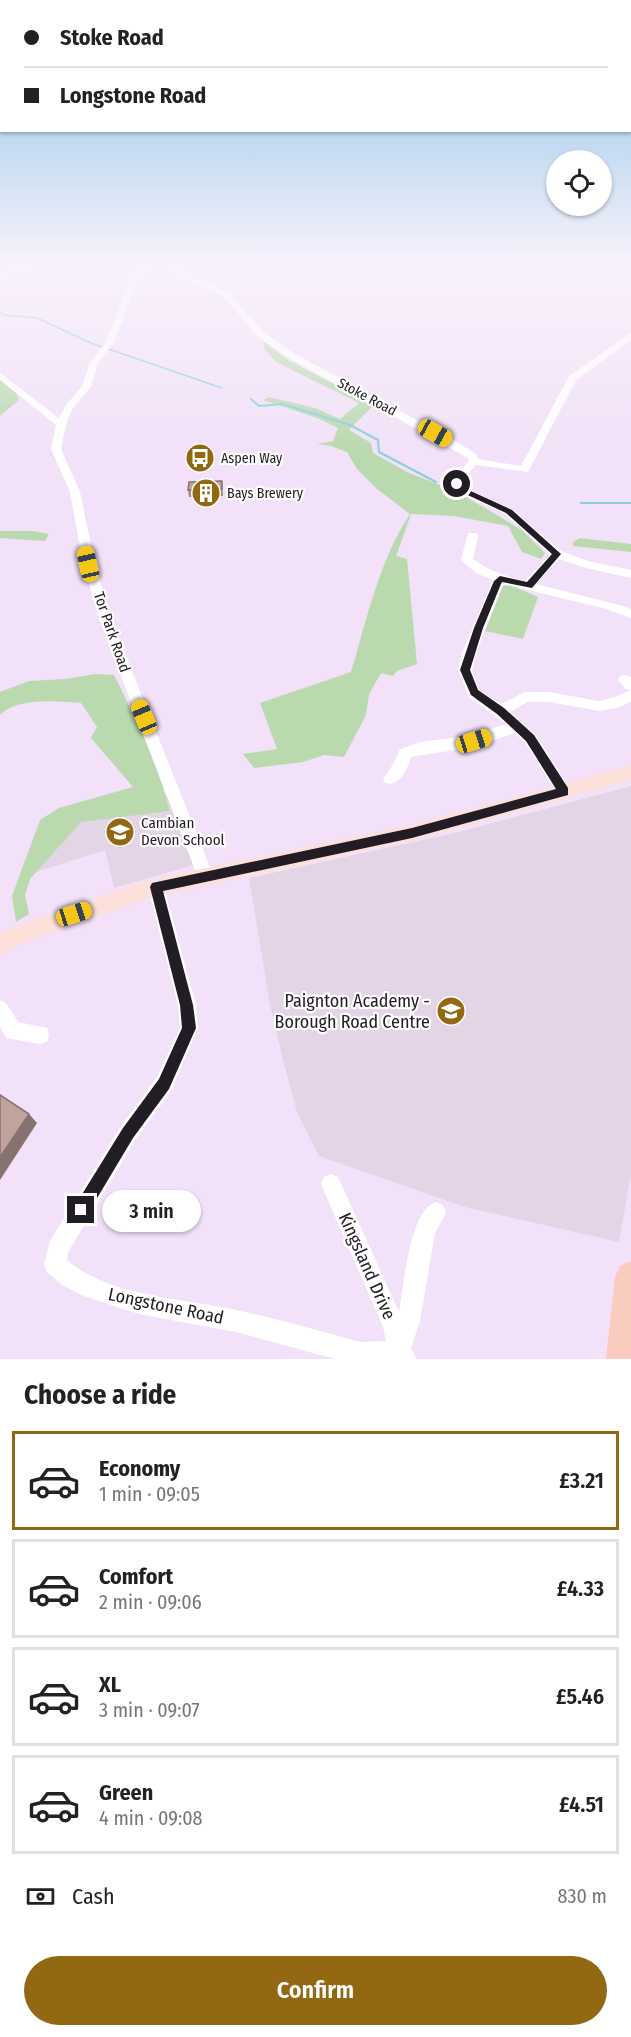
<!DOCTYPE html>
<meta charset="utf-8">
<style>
:root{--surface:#fff;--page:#f2f2f2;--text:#222;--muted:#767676;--line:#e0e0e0;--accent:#926912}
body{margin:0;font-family:"Fira Sans Condensed",sans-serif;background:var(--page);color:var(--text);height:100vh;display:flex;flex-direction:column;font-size:22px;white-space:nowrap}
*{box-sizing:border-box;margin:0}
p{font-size:20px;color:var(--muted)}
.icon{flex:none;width:33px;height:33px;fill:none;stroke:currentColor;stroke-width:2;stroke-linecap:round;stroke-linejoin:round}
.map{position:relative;height:1359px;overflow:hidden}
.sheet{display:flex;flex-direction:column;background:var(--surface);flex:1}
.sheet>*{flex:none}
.banner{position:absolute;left:0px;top:0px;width:632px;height:132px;box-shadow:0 2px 4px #0004;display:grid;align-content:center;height:132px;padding:0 24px;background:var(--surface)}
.buttons{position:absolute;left:546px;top:150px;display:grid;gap:12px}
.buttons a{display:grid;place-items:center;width:66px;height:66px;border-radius:50%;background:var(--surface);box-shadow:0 2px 4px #0004;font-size:30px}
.end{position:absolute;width:27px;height:27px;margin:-14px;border:8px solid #221c24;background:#fff;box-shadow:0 0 0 3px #fff}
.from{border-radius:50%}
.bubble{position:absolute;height:42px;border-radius:21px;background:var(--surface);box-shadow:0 2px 4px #0004;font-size:20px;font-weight:600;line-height:42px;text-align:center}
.car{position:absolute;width:18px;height:36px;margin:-18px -9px;border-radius:8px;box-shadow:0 0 4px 2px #0007;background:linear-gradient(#f5c518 24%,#345 0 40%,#f5c518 0 76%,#345 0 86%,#f5c518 0)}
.banner b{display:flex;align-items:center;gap:21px;height:57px;font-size:22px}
.banner b+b{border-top:2px solid var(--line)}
.banner i{width:15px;height:15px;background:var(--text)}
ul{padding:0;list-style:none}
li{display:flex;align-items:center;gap:18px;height:99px;margin:0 12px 9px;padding:0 12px;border:3px solid var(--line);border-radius:0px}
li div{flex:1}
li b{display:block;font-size:22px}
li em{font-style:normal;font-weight:600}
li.current{border-color:var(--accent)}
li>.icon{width:54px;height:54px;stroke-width:1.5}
h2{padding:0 24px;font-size:27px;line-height:72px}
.pay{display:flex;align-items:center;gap:15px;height:66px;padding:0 24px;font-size:22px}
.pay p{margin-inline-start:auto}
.button{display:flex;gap:12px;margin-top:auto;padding:12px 24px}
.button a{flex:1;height:69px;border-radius:36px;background:var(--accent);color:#fff;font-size:24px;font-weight:600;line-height:69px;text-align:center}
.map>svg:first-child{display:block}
.education{fill:#e3d4e6}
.green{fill:#bad9af}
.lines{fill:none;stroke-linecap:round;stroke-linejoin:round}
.stream-far1{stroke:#8acedb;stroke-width:1.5}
.stream{stroke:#8acedb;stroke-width:2}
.minor{fill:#fff;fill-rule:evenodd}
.major{fill:#fce0d9;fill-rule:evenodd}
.highway{fill:#facbbf;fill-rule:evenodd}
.wall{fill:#a58c87}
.shaded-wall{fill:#86726e}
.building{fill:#c0a39d;stroke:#86726e;stroke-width:1.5}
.route{fill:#221c24}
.labels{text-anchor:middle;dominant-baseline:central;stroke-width:4.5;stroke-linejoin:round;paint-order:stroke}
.far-street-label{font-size:14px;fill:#221c24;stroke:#fff}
.far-poi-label{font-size:14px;fill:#221c24;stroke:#fff;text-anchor:start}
.street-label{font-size:15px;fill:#221c24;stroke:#fff}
.poi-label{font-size:15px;fill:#221c24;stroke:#fff;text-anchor:start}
.near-poi-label{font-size:18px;fill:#221c24;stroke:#fff;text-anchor:end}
.near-street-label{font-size:18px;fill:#221c24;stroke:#fff}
</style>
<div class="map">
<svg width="631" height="1359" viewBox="0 0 631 1359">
<rect width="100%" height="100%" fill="#f2e1f8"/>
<path class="education" d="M 631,786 L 631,1174 L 619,1242 L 465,1207 L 319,1156 L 297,1112 L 284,1064 L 270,1005 L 249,878 L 459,832 Z
M 168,793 L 193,865 L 114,888 L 105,850 L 27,875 L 73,814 Z"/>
<path class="green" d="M 264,342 L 288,360 L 374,405 L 349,430 L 371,443 L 373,453 L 409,473 L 453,490 L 492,512 L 523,531 L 545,553 L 541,559 L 522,552 L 508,526 L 454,516 L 411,514 L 396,556 L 407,559 L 417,664 L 397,671 L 393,676 L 381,673 L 369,694 L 366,715 L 344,757 L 324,755 L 303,762 L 254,768 L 243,754 L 277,749 L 260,703 L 351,672 C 367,619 379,561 410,514 L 377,489 L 357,469 L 347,452 L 331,446 L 317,444 L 333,441 L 338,428 L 317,418 L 263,400 L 269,397 L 315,408 L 340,419 L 359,403 L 276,362 L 264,348 Z
M 0,379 L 16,393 L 19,400 L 0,416 Z
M 0,531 L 33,531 L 49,534 L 45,541 L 0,538 Z
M 580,538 L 631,544 L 631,552 L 573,546 L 573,542 Z
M 510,585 L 538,597 L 523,639 L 485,631 L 503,586 Z
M 95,674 L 114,675 C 135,718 159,763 169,811 L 81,822 L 30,879 L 25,895 L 29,914 L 16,922 L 12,896 L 40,820 L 59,808 L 133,787 L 91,738 L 97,727 L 81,703 C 59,701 17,697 0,715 L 0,692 L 29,681 L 65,679 Z"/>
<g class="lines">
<path class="stream-far1" d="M 0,312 L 4,315 L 37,318 L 91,343 L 222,388"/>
<path class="stream" d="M 251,399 L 259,406 L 282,404 L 350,425 L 378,440 L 379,452 L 436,482
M 581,503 L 631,503"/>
<path class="minor" d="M 23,262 L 31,262 L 29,269 L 0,278 L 0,273 L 23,266 Z
M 146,262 L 154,262 L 138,280 L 114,342 L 98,363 L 91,387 L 73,408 L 66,424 L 61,449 L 80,492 L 95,564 L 112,621 L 213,875 L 211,880 L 205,882 L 199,880 L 197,875 L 100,621 L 83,564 L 70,492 L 51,449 L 56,425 L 0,380 L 0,373 L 59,418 L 66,405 L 82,386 L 90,363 L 106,342 L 130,279 Z
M 158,262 L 167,262 L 186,274 L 229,292 L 264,333 L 295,354 L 452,439 L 476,454 L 478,459 L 521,466 L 569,376 L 631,333 L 631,340 L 576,380 L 528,472 L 476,465 L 462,480 L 464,487 L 513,510 L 561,551 L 588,561 L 631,570 L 631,578 L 586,568 L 559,559 L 536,584 L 623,606 L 631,609 L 631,618 L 603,608 L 503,584 L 476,653 L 472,670 L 479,690 L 501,704 L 525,692 L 549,692 L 599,701 L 612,698 L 631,690 L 626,689 L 618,680 L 620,676 L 625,675 L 631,677 L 631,701 L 620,707 L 599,711 L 549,702 L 527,702 L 510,712 L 535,734 L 569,788 L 572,792 L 569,796 L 564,798 L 559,796 L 525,742 L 515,733 L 473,747 L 411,757 C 408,768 399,788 385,783 L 383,779 L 394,763 L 400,749 L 421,742 L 473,735 L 506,724 L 469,697 L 458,670 L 462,653 L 493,580 L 476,573 L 461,560 L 468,533 L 476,533 L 478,536 L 473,559 C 489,571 506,576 525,581 L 550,554 L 505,514 L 455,491 L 452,480 L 469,461 L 468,458 L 289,358 L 258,337 L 223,296 L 180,278 Z
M 156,879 L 162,882 L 164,887 L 196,1005 L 198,1028 L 171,1091 L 135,1140 L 79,1234 L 68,1252 L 67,1260 C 109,1297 183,1298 236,1310 C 278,1319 319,1331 360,1342 L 386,1341 L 383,1327 L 321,1184 L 324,1177 L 331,1174 L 338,1177 L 399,1312 C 404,1285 409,1213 435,1202 L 443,1205 L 446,1213 L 435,1233 L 420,1321 L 411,1348 L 416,1359 L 335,1359 L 236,1332 L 139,1314 L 81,1295 L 62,1285 L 47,1272 L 44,1264 L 50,1241 L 121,1126 L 157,1077 L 180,1028 L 178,1005 L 148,887 L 150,882 Z
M 0,1000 L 6,1003 L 18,1022 L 47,1028 L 49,1035 L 47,1042 L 40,1044 L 6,1038 L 0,1027 Z"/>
<path class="major" d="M 631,766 L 631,780 L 412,841 L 148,898 L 74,924 L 23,943 L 0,955 L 0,934 L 9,929 L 148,880 L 412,825 Z"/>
<path class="highway" d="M 631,1261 L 631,1359 L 606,1359 L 615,1277 L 620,1266 Z"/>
</g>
<path class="wall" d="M 222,481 L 223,496 L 189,497 L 188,490 Z"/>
<path class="shaded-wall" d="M 29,1114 L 37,1123 L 0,1180 L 0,1157 Z"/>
<path class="building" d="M 222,481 L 222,489 L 188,490 L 189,482 Z
M 0,1095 L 29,1114 L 0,1157 Z"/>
<linearGradient id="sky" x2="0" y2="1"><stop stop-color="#82bee3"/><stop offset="0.58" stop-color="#f9f2fc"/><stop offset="1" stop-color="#f9f2fc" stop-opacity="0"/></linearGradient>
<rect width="631" height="453" fill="url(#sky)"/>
<path class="route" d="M 457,482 L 462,487 L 512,510 L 561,554 L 532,588 L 502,582 L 501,584 L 483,628 L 470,670 L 478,690 L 504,708 L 534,735 L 568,788 L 568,795 L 412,838 L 163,891 L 193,1005 L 196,1028 L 169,1089 L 133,1138 L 87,1215 L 81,1218 L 76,1215 L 73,1210 L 76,1204 L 123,1128 L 159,1079 L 182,1028 L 180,1005 L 150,887 L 152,883 L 412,828 L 556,789 L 526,741 L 497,714 L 471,695 L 460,670 L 474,628 L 494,581 L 500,576 L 527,582 L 552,554 L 506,513 L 457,490 L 453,484 Z"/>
<defs>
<g id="bus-disc" transform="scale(1.5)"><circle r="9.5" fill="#926912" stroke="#fff"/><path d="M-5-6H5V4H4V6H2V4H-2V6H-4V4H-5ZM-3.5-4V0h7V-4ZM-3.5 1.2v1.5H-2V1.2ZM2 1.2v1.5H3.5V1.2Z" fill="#fff"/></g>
<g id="building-disc" transform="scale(1.5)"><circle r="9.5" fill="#926912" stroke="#fff"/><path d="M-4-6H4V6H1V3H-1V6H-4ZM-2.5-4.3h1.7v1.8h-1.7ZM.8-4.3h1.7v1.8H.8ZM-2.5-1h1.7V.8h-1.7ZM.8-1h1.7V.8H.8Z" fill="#fff"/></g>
<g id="school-disc" transform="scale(1.5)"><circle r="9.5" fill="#926912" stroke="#fff"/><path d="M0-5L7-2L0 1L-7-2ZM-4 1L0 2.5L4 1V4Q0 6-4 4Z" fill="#fff"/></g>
</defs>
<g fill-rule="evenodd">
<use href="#bus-disc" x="200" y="458"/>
<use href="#building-disc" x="206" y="493"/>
<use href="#school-disc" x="120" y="832"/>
<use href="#school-disc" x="451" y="1011"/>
</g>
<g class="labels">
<g class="far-street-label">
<text transform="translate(367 397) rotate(28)">Stoke Road</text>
</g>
<g class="far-poi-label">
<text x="221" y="458">Aspen Way</text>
<text x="227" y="493">Bays Brewery</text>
</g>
<g class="street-label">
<text transform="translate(112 632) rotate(71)">Tor Park Road</text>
</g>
<g class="poi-label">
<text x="141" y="823">Cambian<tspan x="141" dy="17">Devon School</tspan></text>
</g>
<g class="near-poi-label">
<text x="430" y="1001">Paignton Academy -<tspan x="430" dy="21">Borough Road Centre</tspan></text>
</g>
<g class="near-street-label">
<text transform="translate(367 1266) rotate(66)">Kingsland Drive</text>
<text transform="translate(166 1306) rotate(12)">Longstone Road</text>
</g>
</g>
</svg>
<div class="buttons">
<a><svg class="icon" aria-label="locate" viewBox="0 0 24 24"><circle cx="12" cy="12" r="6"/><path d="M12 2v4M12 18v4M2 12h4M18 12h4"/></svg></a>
</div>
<i class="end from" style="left:457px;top:484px"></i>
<i class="end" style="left:81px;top:1210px"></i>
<div class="bubble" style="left:102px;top:1190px;width:99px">3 min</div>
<i class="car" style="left:435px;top:433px;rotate:119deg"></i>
<i class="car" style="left:88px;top:564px;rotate:347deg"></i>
<i class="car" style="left:144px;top:717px;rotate:337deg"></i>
<i class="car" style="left:474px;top:741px;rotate:73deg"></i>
<i class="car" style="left:74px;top:914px;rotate:72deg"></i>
<div class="banner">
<b><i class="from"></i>Stoke Road</b>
<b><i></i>Longstone Road</b>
</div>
</div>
<section class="sheet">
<h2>Choose a ride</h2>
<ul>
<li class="current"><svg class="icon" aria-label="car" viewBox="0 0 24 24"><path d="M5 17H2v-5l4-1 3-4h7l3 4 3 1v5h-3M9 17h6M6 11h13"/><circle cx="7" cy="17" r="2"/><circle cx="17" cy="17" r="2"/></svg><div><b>Economy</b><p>1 min · 09:05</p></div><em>£3.21</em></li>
<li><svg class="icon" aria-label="car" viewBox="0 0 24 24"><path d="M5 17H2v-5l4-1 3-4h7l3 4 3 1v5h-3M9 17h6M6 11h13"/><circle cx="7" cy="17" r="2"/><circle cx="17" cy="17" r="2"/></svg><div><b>Comfort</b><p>2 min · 09:06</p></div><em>£4.33</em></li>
<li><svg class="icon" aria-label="car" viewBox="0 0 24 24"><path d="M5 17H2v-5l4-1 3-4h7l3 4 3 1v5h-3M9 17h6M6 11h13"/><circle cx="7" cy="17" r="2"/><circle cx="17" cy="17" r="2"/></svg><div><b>XL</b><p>3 min · 09:07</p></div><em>£5.46</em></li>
<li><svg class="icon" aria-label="car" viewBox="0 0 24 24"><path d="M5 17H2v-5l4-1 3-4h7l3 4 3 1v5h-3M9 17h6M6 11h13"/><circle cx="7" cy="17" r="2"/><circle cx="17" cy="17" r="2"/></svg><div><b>Green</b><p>4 min · 09:08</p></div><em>£4.51</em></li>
</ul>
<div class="pay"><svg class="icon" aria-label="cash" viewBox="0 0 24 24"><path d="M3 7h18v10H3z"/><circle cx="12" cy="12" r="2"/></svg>Cash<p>830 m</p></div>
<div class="button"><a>Confirm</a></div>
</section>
